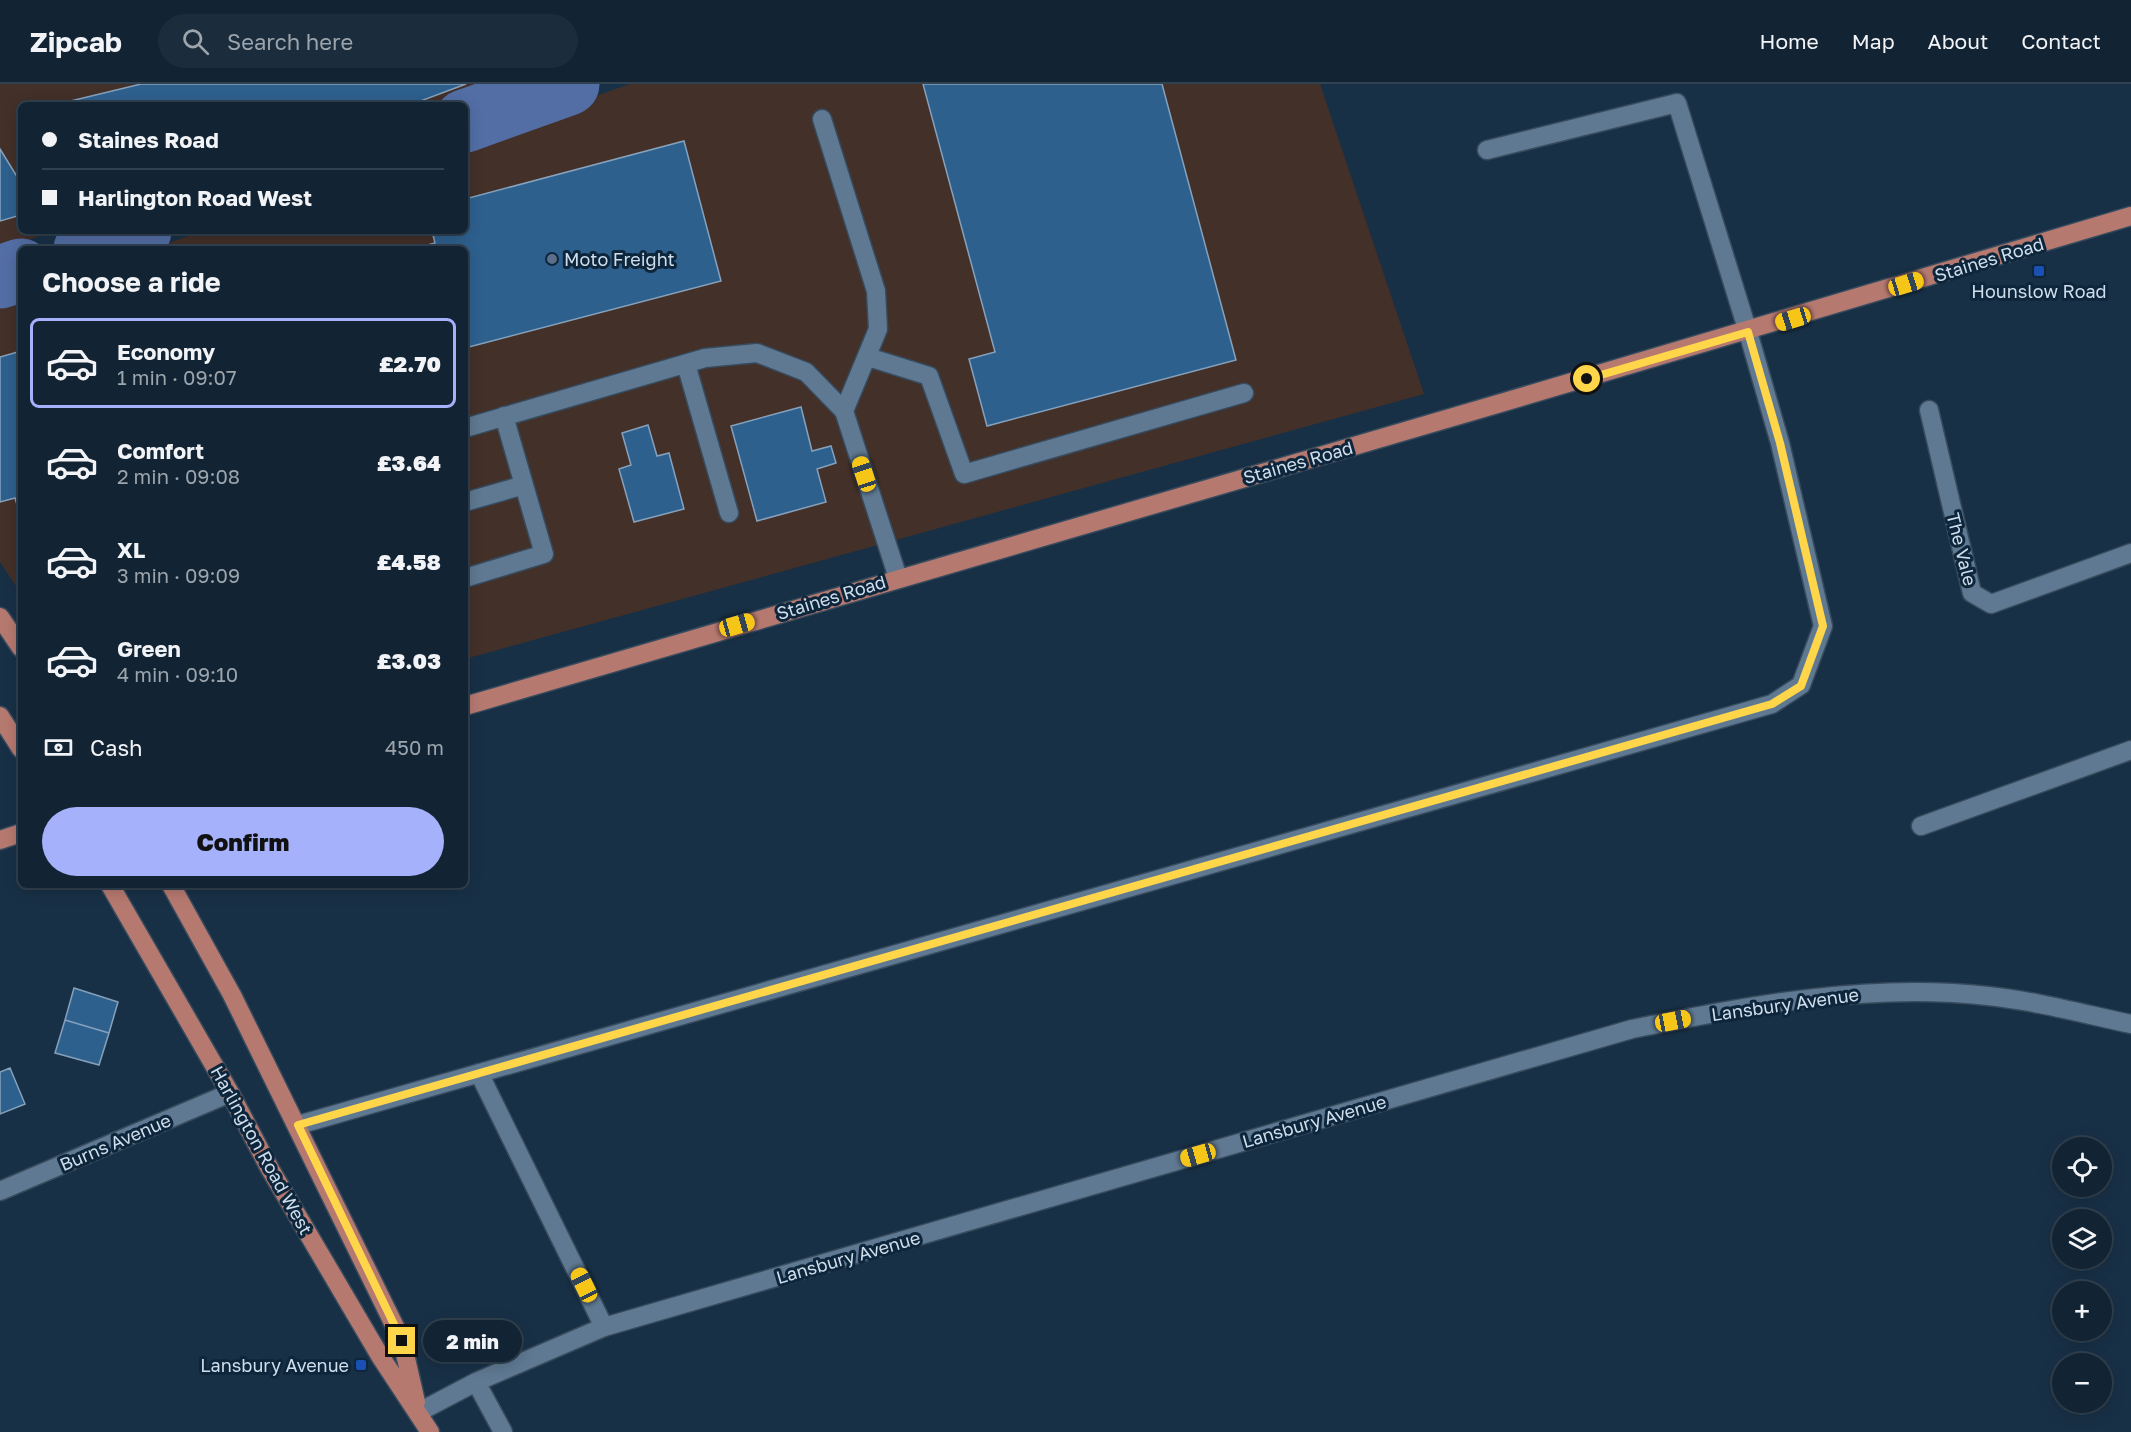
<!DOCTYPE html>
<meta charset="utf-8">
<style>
:root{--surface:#122434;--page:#1b2c3c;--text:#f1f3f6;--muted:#9ca4ac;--line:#31414f;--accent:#a6b1fc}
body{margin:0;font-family:"Golos Text",sans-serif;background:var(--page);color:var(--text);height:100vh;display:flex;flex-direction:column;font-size:22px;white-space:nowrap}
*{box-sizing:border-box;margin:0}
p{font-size:20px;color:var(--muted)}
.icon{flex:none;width:33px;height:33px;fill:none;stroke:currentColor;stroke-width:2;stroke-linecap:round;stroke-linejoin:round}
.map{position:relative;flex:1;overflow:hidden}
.sheet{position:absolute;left:18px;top:162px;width:450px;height:642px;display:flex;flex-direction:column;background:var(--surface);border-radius:9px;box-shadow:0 3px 15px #0003,0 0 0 2px var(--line)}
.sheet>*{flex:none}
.banner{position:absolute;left:18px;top:18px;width:450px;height:132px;border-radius:9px;box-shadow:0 3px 15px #0003,0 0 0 2px var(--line);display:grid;align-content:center;height:132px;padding:0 24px;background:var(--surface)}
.fabs{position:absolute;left:2052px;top:1053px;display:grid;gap:12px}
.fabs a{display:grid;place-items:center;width:60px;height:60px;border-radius:50%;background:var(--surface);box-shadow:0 3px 15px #0003,0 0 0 2px var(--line);font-size:30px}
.end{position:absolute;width:27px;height:27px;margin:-14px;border:8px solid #ffd54a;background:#111;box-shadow:0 0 0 3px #111}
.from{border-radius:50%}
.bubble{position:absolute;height:42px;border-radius:21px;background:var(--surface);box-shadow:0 3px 15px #0003,0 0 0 2px var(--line);font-size:20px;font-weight:800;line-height:42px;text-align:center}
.car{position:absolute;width:18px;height:36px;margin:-18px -9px;border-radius:8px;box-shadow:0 0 4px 2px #0007;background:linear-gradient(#f5c518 24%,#345 0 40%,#f5c518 0 76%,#345 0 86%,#f5c518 0)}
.banner b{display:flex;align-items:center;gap:21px;height:57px;font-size:22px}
.banner b+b{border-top:2px solid var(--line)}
.banner i{width:15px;height:15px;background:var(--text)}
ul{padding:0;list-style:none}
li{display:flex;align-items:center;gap:18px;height:90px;margin:0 12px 9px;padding:0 12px;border:3px solid transparent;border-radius:9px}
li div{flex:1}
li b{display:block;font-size:22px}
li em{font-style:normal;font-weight:800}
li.active{border-color:var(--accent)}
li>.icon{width:54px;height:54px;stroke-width:1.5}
h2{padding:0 24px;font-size:27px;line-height:72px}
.pay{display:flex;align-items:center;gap:15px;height:66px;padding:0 24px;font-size:22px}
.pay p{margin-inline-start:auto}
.button{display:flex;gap:12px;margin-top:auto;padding:12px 24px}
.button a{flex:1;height:69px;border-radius:36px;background:var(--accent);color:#111;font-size:24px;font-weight:800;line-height:69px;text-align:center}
header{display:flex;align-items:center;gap:36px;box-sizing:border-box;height:84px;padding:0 30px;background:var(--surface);border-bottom:2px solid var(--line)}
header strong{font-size:28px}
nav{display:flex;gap:33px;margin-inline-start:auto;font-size:21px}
.search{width:420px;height:54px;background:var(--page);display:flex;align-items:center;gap:15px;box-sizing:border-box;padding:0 21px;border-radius:33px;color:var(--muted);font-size:22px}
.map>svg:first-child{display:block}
.industrial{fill:#433029}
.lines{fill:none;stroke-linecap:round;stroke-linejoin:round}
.river{stroke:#526ea5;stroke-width:63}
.building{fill:#2e608e;stroke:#86a1bc;stroke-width:1.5}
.lane-casing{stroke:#374b5d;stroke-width:21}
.street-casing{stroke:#374b5d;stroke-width:21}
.primary-casing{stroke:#374b5d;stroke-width:21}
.lane{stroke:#5f7992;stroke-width:18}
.street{stroke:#5f7992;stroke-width:18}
.primary{stroke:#b67970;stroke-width:18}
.route{stroke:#ffd54a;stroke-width:8}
.service-dot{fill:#5c6f8a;stroke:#0e263b;stroke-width:2}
.transit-dot{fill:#1a4fb4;stroke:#0e263b;stroke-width:2}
.labels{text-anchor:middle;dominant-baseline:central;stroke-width:6;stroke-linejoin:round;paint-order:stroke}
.poi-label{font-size:18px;fill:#cfdeec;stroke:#0e263b;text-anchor:start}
.street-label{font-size:18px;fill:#cfdeec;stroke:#0e263b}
</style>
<header>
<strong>Zipcab</strong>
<div class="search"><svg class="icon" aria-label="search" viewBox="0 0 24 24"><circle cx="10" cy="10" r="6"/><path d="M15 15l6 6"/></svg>Search here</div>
<nav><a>Home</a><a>Map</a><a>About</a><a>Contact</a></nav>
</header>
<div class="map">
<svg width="2131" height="1348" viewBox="0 0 2131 1348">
<rect width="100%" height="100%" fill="#183046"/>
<path class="industrial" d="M 0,0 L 517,0 L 458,21 L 21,21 L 21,147 L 58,147 L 0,164 Z
M 630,0 L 1320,0 L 1424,310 L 465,575 L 465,165 L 151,165 L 203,147 L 465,147 L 465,57 Z
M 21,210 L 21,510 L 0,478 L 0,217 Z"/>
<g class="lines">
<path class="river" d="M 465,37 L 568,0
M 85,165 L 140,147
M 0,193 L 21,186"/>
</g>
<path class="building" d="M 141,0 L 466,0 L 410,21 L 54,21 Z
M 923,0 L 1162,0 L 1236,276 L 987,342 L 969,275 L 995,268 Z
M 684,57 L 721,197 L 465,264 L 465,165 L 412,165 L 435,159 L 432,147 L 465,147 L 465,115 Z
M 0,65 L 21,99 L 21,131 L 0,137 Z
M 21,267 L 21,434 L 15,414 L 0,418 L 0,273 Z
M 801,323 L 812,367 L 831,362 L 836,379 L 817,385 L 826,418 L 757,437 L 731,342 Z
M 648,341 L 657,372 L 669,369 L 684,425 L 634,438 L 619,385 L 631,381 L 622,349 Z
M 74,904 L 118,918 L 109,949 L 65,936 Z
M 65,936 L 109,949 L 99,981 L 55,969 Z
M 10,984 L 25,1020 L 0,1030 L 0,988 Z"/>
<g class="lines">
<g class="lane-casing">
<path id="lane" d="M 822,35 L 876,207 L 878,245 L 844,327
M 868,273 L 929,292 L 964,390 L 1244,309
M 686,280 L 729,429
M 465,344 L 705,274 L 757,269 L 806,288 L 844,327 L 898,494
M 465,418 L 524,401
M 465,494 L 544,470 L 504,332
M 1921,742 L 2131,666
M 479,989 L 604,1243
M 298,1041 L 1772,620 L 1801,601 L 1823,542 L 1780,359 L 1748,248 L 1677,19 L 1487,66"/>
</g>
<g class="street-casing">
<path id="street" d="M 1929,326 L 1972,509 L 1991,520 L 2131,469
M 0,1107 L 230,1009
M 476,1298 L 503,1348
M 419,1328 L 476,1298 L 604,1243 L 1632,945 C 1748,922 1869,898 1988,912 C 2036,917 2084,930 2131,940"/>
</g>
<g class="primary-casing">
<path id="primary" d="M 0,533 L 21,564
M 465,622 C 1020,457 1577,300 2131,132
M 0,632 L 21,665
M 0,756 L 21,749
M 110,801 L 230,1009 L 270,1085 L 380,1272 L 430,1348
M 171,801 L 232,911 L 402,1257 L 416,1318"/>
</g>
<use href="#lane" class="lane"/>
<use href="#street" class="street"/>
<use href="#primary" class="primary"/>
</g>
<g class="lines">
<path class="route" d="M 402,1257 L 298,1041 L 1772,620 L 1801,602 L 1823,542 L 1780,359 L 1748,248 L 1587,295"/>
</g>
<circle class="service-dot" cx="552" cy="175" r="6"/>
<g class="transit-dot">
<rect x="2033" y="181" width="12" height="12" rx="3"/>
<rect x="355" y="1275" width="12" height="12" rx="3"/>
</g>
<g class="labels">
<g class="poi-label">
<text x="564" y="175">Moto Freight</text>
<text x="2039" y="207" text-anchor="middle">Hounslow Road</text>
<text x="349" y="1281" text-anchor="end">Lansbury Avenue</text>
</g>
<g class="street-label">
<text transform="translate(1989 175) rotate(-17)">Staines Road</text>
<text transform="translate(1298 378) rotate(-16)">Staines Road</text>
<text transform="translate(1962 465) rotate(76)">The Vale</text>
<text transform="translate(831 513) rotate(-17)">Staines Road</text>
<text transform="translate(1785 920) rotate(-8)">Lansbury Avenue</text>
<text transform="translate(1314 1037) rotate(-16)">Lansbury Avenue</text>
<text transform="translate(115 1058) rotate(-23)">Burns Avenue</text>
<text transform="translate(262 1066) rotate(61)">Harlington Road West</text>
<text transform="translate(848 1173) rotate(-16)">Lansbury Avenue</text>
</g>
</g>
</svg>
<div class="fabs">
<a><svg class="icon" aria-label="locate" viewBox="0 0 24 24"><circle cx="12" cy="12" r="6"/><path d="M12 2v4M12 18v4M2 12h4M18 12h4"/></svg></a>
<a><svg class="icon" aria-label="layers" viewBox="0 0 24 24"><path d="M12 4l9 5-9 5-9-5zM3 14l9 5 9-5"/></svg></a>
<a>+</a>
<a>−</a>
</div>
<i class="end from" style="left:1587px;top:295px"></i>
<i class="end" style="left:402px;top:1257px"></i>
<div class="bubble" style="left:423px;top:1236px;width:99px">2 min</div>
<i class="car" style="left:1906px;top:200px;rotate:73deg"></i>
<i class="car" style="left:1793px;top:235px;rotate:253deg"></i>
<i class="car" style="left:864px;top:390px;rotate:342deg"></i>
<i class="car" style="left:737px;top:541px;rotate:74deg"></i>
<i class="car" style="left:1673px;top:937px;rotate:79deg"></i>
<i class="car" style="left:1198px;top:1071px;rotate:254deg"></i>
<i class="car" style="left:584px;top:1201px;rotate:334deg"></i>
<div class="banner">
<b><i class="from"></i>Staines Road</b>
<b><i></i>Harlington Road West</b>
</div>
<section class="sheet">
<h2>Choose a ride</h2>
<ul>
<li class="active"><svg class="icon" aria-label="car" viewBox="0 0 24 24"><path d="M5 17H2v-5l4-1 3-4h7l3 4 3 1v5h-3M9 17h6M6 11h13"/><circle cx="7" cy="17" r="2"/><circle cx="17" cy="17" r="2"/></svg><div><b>Economy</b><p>1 min · 09:07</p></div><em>£2.70</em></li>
<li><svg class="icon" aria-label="car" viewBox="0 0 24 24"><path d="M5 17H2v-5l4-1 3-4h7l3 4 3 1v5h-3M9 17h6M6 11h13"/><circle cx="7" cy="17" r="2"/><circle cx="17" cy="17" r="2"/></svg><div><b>Comfort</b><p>2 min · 09:08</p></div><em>£3.64</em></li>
<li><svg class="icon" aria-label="car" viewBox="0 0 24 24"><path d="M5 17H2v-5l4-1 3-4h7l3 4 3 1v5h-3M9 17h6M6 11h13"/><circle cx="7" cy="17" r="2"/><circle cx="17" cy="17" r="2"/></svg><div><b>XL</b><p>3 min · 09:09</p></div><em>£4.58</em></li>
<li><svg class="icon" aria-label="car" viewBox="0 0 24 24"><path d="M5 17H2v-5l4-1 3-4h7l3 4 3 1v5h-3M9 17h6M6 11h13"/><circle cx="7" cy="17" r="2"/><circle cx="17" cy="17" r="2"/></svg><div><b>Green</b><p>4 min · 09:10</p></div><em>£3.03</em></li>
</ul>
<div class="pay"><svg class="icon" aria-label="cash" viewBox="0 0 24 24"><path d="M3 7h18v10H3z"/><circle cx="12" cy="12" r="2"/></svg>Cash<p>450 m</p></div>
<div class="button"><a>Confirm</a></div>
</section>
</div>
